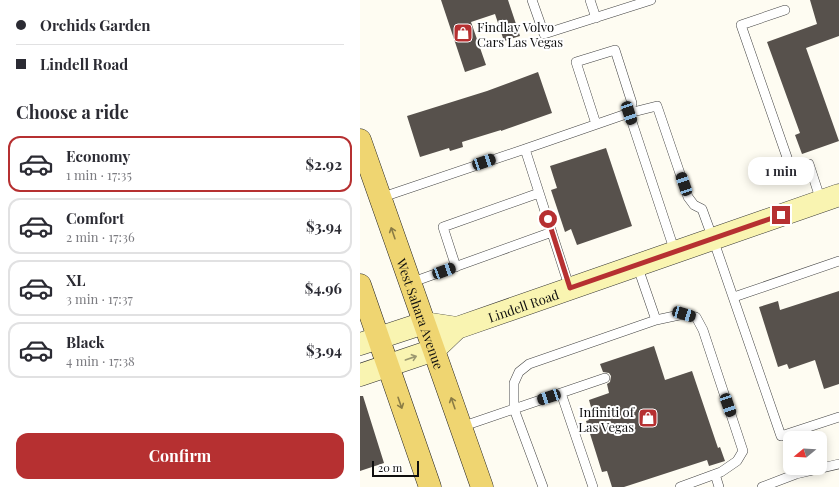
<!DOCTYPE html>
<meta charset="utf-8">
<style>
:root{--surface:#fff;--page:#f2f2f3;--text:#2b2b33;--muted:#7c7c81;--line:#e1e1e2;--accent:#b63031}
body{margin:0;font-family:"Playfair Display",serif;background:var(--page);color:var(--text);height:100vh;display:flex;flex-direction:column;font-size:15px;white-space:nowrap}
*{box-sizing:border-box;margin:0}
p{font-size:13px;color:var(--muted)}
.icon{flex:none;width:22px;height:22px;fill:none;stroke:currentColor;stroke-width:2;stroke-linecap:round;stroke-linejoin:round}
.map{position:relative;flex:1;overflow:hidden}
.panel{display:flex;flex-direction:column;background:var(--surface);width:360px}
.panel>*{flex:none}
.guide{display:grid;align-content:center;height:88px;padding:0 16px;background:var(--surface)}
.needle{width:26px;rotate:252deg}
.fabs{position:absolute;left:423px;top:431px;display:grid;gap:8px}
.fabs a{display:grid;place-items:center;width:44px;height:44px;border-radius:8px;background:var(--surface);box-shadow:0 2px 10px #0003;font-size:20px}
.scale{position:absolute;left:12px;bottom:10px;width:47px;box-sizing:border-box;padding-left:4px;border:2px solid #0f0f0f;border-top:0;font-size:11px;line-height:14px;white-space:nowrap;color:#0f0f0f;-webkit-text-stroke:3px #fff;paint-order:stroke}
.end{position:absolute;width:18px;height:18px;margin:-9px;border:5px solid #b63031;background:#fff;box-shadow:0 0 0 2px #fff}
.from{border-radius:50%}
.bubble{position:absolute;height:28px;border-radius:12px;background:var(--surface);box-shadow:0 2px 10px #0003;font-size:13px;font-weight:700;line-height:28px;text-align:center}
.car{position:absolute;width:12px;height:24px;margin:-12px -6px;border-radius:5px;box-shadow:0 0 3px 1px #0007;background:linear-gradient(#222 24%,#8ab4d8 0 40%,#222 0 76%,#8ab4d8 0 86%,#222 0)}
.guide b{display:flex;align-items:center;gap:14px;height:38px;font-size:15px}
.guide b+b{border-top:1px solid var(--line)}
.guide i{width:10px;height:10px;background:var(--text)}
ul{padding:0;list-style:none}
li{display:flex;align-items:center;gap:12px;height:56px;margin:0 8px 6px;padding:0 8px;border:2px solid var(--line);border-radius:12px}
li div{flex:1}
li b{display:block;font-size:15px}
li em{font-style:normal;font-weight:700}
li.active{border-color:var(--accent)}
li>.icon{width:36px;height:36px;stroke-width:1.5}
h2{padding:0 16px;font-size:18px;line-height:48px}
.cta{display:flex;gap:8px;margin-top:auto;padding:8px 16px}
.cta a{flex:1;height:46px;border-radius:12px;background:var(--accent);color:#fff;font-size:16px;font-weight:700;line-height:46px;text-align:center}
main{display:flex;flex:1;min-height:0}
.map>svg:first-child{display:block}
.building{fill:#57514c}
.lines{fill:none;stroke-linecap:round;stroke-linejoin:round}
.lane-casing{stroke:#424242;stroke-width:10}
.secondary-casing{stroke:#313131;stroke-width:23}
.primary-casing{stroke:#202020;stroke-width:23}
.lane{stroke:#fff;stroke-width:9}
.secondary{stroke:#f9f4b1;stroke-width:22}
.primary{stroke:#efd571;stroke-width:22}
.oneway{stroke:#8a7c45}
.oneway2{stroke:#9b9870}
.route{stroke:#b63031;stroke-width:5}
.labels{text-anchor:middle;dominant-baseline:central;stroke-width:4;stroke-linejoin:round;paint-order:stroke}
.poi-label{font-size:13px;fill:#0f0f0f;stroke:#fff;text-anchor:start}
.street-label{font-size:13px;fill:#0f0f0f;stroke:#fff}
</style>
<main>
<section class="panel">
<div class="guide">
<b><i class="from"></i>Orchids Garden</b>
<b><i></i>Lindell Road</b>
</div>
<h2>Choose a ride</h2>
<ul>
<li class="active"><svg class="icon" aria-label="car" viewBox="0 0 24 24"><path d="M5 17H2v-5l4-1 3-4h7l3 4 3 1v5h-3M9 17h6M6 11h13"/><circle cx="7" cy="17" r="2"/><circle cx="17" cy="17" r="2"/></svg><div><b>Economy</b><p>1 min · 17:35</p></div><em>$2.92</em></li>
<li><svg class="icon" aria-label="car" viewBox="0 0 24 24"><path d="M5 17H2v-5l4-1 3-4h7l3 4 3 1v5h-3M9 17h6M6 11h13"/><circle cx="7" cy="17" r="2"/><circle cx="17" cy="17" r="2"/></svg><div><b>Comfort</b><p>2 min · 17:36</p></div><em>$3.94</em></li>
<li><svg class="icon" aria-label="car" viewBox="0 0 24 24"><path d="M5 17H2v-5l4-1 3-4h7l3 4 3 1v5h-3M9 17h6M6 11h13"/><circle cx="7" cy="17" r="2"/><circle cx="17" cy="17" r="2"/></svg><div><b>XL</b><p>3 min · 17:37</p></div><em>$4.96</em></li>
<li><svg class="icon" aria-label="car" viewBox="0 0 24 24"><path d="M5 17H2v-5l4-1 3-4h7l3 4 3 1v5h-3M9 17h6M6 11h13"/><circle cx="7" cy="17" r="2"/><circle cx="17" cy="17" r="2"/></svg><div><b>Black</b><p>4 min · 17:38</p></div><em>$3.94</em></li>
</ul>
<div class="cta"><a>Confirm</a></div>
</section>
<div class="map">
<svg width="479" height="487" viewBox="0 0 479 487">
<rect width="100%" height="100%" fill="#fefcf2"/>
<path class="building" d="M 81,0 L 148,0 L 160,36 L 144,41 L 135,14 L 111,22 L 126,65 L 105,72 Z
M 450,0 L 479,0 L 479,36 L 446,48 L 479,141 L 442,154 L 435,135 L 440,133 L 407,42 L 457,24 Z
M 178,72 L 192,113 L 141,131 L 141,130 L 102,142 L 103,147 L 90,151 L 89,148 L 60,157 L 47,116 L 127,91 Z
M 246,148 L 272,226 L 217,245 L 211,229 L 205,232 L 191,190 L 197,188 L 190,166 Z
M 479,291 L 479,384 L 464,389 L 455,360 L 429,369 L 427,364 L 418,367 L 399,307 L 418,301 L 420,310 Z
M 294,346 L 305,380 L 332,371 L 358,448 L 360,447 L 365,461 L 349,466 L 347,460 L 264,487 L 252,487 L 247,471 L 242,472 L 226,421 L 229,420 L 227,416 L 233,414 L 229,400 L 249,393 L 247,384 L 250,382 L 251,376 L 249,373 L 243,372 L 240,364 Z
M 0,396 L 3,396 L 24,463 L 0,471 Z"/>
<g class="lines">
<g class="lane-casing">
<path id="lane" d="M 172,0 L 184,34 L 291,0
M 230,0 L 236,18
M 425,10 L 381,25 L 430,166 L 449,164 L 461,201
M 269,113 L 297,106 L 328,197 L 334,205 L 342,209 L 353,239 L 421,436 L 479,417
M 236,124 L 216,62 L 255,50 L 272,103 L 269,113
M 165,149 L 269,113 L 315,252
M 20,198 L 165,149 L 210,289
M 277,265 L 296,320
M 96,267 L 83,227 L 179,193
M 50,283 L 192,232
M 374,297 L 479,261
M 201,393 L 233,487
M 101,427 L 245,378
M 355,474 L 359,487
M 183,487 L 154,409 L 154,383 L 159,372 L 169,364 L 296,320 L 324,314 L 336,317 L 343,330 L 383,451 L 377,461 L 361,472 L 320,487
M 402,487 L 436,474 L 479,464"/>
</g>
<g class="secondary-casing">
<g id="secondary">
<path d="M 0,344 L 64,323 L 97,328"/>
<path id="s1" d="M 0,375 L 74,350 L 97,328 L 479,195"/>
</g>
</g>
<g class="primary-casing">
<g id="primary">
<path id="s2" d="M 0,140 L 122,487"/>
<path d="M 0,285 L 70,487"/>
</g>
</g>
<use href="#lane" class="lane"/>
<use href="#secondary" class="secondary"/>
<use href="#primary" class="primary"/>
</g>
<defs><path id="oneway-shaft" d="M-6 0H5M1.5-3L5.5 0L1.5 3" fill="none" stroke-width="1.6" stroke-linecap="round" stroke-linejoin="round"/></defs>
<g class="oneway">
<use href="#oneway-shaft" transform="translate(33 233) rotate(-109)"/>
<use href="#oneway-shaft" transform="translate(40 403) rotate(71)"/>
<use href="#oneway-shaft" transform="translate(93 403) rotate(-109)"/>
</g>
<use class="oneway2" href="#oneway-shaft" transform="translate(51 358) rotate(-19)"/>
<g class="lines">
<path class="route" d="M 188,219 L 210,288 L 421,215"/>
</g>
<defs>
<g id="shop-square" transform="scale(1)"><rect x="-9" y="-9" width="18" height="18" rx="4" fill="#b63031" stroke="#fff"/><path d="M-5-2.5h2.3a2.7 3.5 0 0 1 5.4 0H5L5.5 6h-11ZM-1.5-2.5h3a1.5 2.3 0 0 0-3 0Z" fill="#fff"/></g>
</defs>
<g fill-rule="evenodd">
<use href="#shop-square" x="103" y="33"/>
<use href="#shop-square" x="288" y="418"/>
</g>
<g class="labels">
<g class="poi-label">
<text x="117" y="26">Findlay Volvo<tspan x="117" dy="15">Cars Las Vegas</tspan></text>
<text x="274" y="411" text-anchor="end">Infiniti of<tspan x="274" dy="15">Las Vegas</tspan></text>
</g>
<g class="street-label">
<text stroke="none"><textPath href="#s1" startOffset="180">Lindell Road</textPath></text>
<text stroke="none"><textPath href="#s2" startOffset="184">West Sahara Avenue</textPath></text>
</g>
</g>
</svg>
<div class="fabs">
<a><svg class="needle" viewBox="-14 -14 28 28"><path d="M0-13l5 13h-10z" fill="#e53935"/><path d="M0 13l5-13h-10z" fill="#7c7c81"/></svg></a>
</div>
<div class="scale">20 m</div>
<i class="end from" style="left:188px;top:219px"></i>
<i class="end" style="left:421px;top:215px"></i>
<div class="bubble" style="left:388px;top:157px;width:66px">1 min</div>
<i class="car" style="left:269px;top:113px;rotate:162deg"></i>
<i class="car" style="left:124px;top:162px;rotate:71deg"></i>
<i class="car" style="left:324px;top:184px;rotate:341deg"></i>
<i class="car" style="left:84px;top:271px;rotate:70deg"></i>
<i class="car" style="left:324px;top:314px;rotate:106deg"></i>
<i class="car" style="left:189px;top:397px;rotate:252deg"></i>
<i class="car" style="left:368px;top:405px;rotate:161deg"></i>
</div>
</main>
